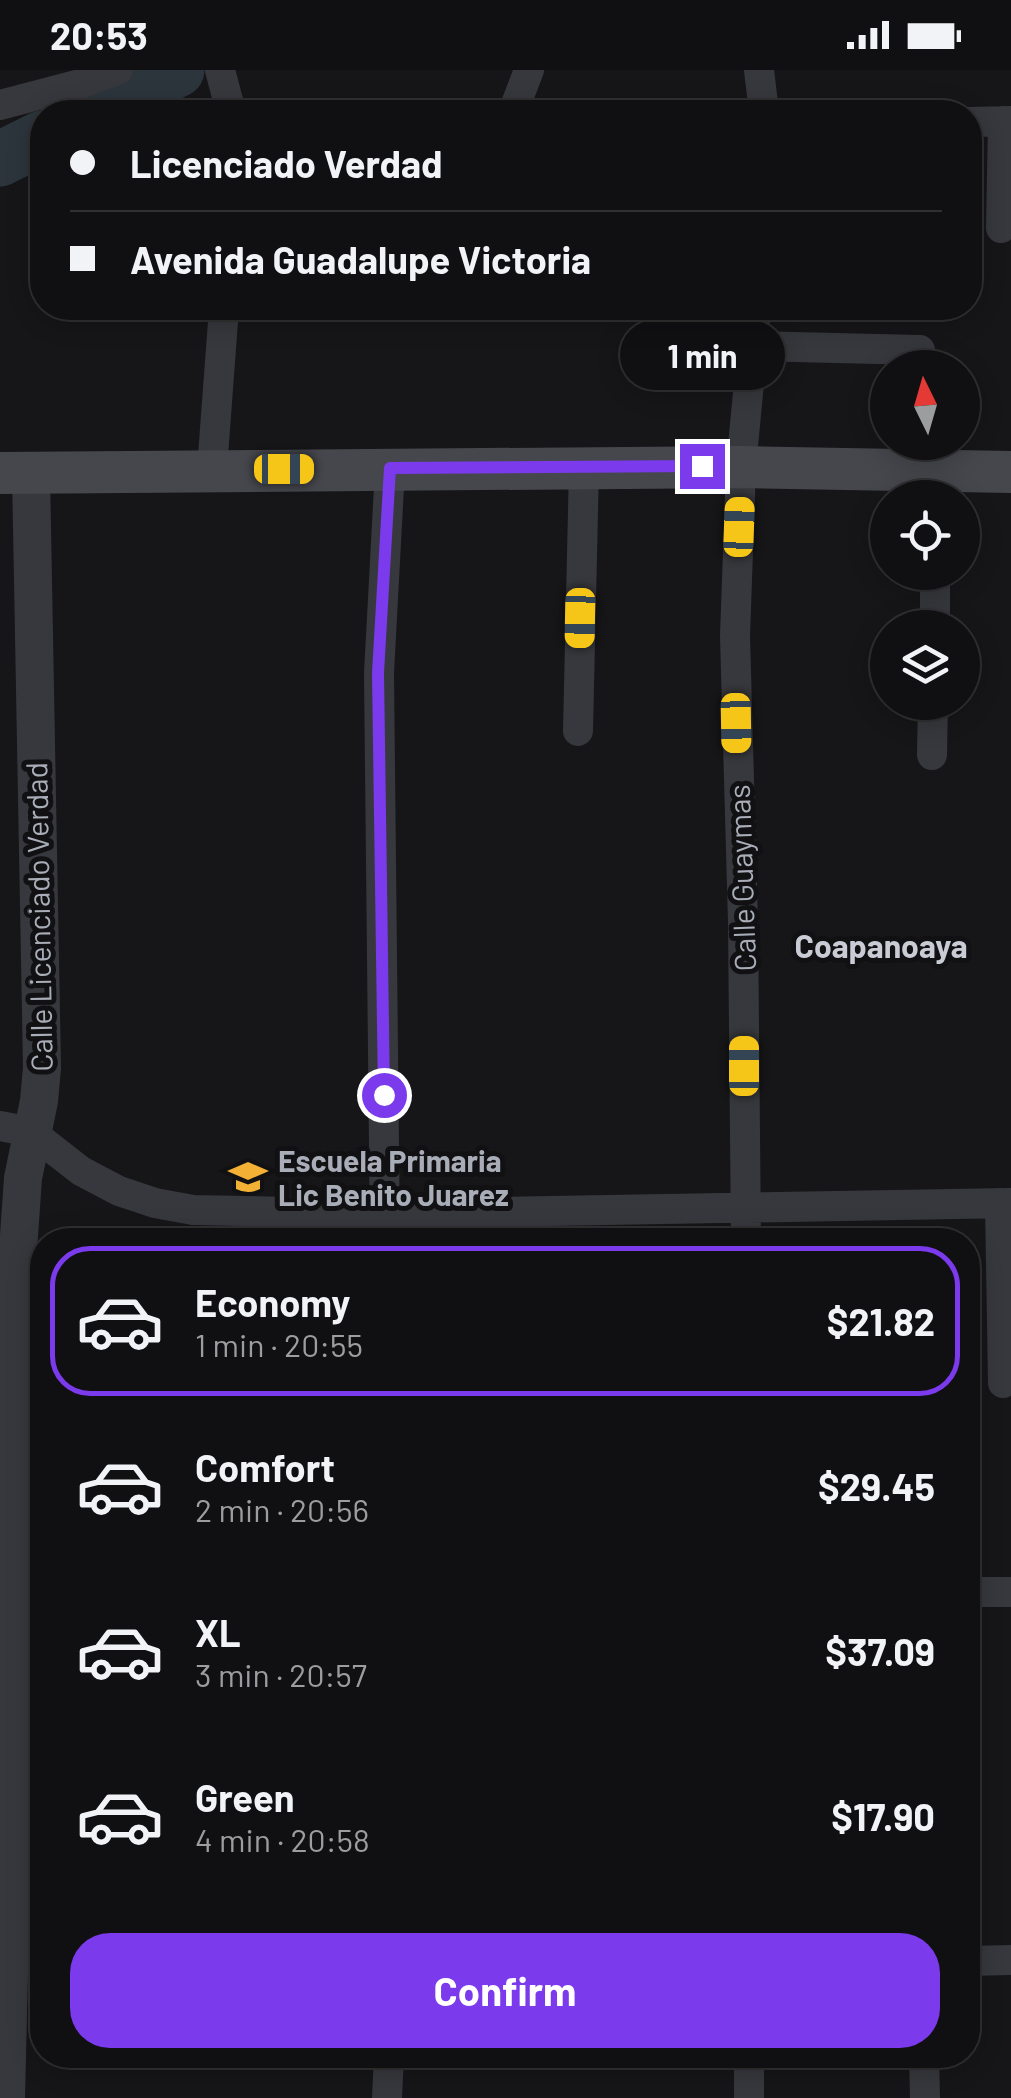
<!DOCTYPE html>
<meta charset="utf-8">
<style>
:root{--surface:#101012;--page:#1e1e20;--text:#f1f3f6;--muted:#9c9d9f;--line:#303032;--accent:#7c3aed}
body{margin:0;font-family:Barlow,sans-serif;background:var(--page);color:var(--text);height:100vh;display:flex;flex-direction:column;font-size:38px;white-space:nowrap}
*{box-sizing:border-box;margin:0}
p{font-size:32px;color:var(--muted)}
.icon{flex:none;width:55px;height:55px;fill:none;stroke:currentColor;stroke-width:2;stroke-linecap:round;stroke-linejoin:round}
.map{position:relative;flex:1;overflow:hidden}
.drawer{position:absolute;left:30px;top:1158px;width:950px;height:840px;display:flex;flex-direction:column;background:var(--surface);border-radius:40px;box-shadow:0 5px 25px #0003,0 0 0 2px var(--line)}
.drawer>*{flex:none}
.top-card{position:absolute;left:30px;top:30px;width:952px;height:220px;border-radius:40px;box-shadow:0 5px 25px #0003,0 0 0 2px var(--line);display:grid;align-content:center;height:220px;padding:0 40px;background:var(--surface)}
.needle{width:65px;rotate:355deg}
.fabs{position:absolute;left:870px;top:280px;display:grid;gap:20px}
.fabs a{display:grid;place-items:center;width:110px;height:110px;border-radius:50%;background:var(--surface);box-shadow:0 5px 25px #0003,0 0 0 2px var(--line);font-size:50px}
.end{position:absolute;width:45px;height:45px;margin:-22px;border:12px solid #7c3aed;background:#fff;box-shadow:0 0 0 5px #fff}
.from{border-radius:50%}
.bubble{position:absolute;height:70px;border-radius:35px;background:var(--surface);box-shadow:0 5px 25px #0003,0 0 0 2px var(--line);font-size:32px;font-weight:700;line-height:70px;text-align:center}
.car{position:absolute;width:30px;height:60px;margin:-30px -15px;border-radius:12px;box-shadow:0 0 8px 2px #0007;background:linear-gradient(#f5c518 24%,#345 0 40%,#f5c518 0 76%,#345 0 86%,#f5c518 0)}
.top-card b{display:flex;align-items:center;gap:35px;height:95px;font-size:38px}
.top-card b+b{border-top:2px solid var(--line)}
.top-card i{width:25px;height:25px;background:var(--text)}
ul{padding:18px 0 0;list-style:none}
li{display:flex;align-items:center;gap:30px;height:150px;margin:0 20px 15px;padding:0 20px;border:5px solid transparent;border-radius:40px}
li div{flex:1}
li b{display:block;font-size:38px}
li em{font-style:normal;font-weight:700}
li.current{border-color:var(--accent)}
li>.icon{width:90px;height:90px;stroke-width:1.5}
.button{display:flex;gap:20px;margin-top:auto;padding:20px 40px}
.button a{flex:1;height:115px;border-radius:40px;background:var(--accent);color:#fff;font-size:40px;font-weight:700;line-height:115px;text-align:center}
.status{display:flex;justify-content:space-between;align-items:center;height:70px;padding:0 50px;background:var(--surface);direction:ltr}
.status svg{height:28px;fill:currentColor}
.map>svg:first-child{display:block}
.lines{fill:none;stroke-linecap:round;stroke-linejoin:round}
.river{stroke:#2c353c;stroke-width:55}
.minor{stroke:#37383d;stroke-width:30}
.tertiary{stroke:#37383d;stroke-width:38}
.secondary{stroke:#45474d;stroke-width:42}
.route{stroke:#7c3aed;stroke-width:12}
.labels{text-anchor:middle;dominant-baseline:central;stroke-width:10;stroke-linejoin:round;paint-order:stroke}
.street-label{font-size:30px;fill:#a8adb8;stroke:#111113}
.poi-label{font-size:30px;font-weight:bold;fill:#a8adb8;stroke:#111113;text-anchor:start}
.neighbourhood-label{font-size:32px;font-weight:bold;fill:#c9ccd4;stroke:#111113}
</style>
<div class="status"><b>20:53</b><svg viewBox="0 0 49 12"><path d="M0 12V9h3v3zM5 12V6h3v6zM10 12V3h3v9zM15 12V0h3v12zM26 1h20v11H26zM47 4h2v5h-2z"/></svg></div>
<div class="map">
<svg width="1011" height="2028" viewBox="0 0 1011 2028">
<rect width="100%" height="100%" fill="#161618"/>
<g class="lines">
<path class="river" d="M 93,42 L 177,0
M 0,89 L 42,68"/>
<path class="minor" d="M 220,0 L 231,42
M 759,0 L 764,42
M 0,35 L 80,14 L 118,0
M 513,42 L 529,0
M 970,52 L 1011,51
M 1001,158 L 1003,51
M 753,276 L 920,280
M 212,399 L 224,238
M 935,558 L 935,502
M 578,661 L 584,397
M 932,685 L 933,632
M 0,1056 L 31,1062 L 81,1101 L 119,1121 L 155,1133 L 193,1140 L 385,1144 L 1011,1133
M 1000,1133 L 1003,1313
M 385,1170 L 379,603 L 390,398
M 746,1170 L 743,852 L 735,566 L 741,397 L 756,238
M 968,1522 L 1011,1522
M 10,1889 L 42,1889
M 968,1891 L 1011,1890
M 749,1985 L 749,2028
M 924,1985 L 925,2028
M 387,2028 L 389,1985"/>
<path class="tertiary" d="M 6,2028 L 18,1533 L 11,1282 L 23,1108 L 39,1031 L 42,998 L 31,403"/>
<path class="secondary" d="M 0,403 L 741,397 L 1011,402"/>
</g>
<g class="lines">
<path class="route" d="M 384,1025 L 378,603 L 390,398 L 702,396"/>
</g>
<defs>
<g id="school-bare" transform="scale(3)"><path d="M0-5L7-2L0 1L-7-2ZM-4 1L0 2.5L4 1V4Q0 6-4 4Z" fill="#f2b134" stroke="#111113" stroke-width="2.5" paint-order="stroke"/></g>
</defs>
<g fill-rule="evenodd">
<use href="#school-bare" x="248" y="1107"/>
</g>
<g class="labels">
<g class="street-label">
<text transform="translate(741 808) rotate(-92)">Calle Guaymas</text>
<text transform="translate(38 847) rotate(-91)">Calle Licenciado Verdad</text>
</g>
<g class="poi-label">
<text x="278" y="1090">Escuela Primaria<tspan x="278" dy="34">Lic Benito Juarez</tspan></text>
</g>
<g class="neighbourhood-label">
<text x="881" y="875">Coapanoaya</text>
</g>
</g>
</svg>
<div class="fabs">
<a><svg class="needle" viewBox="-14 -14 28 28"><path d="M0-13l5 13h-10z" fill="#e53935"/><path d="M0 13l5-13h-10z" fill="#9c9d9f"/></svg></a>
<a><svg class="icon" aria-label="locate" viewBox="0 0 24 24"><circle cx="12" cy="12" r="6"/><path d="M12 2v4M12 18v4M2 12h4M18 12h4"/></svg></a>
<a><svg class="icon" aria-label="layers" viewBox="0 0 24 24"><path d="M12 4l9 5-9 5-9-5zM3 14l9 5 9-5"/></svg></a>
</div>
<i class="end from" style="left:384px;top:1025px"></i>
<i class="end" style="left:702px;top:396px"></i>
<div class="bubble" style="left:620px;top:250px;width:165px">1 min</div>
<i class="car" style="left:284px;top:399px;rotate:90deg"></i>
<i class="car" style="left:739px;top:457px;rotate:2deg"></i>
<i class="car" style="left:580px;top:548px;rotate:181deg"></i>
<i class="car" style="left:736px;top:653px;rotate:179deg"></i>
<i class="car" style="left:744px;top:996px;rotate:0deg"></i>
<div class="top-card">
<b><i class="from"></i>Licenciado Verdad</b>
<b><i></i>Avenida Guadalupe Victoria</b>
</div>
<section class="drawer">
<ul>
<li class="current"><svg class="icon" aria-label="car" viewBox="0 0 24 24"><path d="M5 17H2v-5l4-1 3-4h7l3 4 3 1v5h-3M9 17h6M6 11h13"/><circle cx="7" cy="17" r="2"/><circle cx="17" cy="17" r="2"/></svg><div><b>Economy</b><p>1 min · 20:55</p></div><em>$21.82</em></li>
<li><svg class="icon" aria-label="car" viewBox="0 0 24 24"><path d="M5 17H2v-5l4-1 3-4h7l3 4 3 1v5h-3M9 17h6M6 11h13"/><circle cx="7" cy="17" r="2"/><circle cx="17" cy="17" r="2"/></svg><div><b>Comfort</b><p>2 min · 20:56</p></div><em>$29.45</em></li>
<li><svg class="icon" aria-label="car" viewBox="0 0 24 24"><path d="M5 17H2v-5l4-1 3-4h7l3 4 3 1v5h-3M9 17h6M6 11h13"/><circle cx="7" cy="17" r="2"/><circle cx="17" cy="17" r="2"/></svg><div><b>XL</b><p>3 min · 20:57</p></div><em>$37.09</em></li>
<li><svg class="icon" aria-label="car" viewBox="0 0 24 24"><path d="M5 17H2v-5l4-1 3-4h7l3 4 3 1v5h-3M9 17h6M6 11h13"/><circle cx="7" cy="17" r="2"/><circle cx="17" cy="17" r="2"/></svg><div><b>Green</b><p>4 min · 20:58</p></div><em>$17.90</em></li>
</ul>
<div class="button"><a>Confirm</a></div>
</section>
</div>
